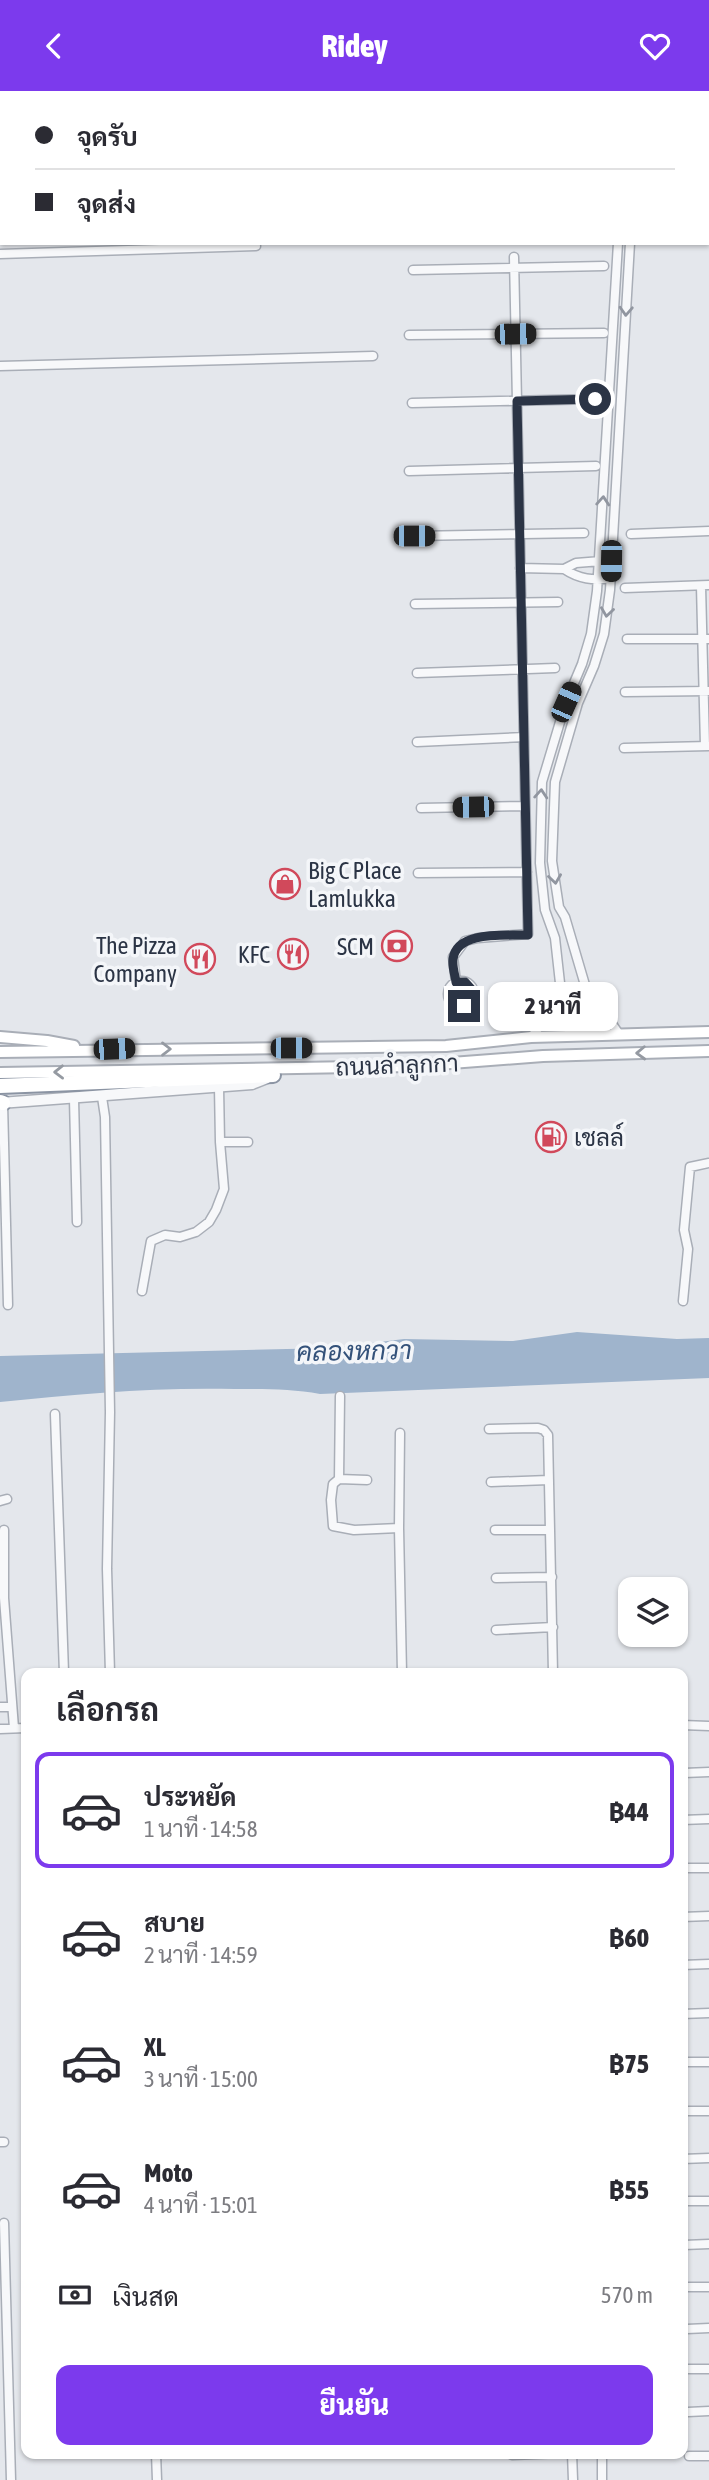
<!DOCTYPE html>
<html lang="th">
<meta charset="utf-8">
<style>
:root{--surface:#fff;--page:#f2f2f3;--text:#2b2b33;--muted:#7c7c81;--line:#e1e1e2;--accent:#7c3aed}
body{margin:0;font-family:"Asap Condensed",Sarabun,sans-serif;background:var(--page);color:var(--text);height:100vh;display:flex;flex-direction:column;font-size:26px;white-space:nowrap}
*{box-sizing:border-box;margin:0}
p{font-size:23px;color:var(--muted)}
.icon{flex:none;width:38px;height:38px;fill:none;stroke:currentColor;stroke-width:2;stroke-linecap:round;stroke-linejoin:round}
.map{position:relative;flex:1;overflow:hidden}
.details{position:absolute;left:21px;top:1577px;width:667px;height:791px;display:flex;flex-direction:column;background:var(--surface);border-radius:14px;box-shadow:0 2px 5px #0004}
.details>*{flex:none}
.guide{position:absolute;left:0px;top:0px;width:710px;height:154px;box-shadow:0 2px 5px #0004;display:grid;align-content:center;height:154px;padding:0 35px;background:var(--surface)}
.controls{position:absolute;left:618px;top:1486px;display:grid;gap:14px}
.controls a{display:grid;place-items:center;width:70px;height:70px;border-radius:14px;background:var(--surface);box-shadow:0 2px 5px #0004;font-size:35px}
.end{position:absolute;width:32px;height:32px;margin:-16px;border:9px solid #2b3445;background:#fff;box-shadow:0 0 0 4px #fff}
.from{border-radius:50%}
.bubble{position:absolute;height:49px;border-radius:14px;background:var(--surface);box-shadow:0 2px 5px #0004;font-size:23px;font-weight:800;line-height:49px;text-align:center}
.car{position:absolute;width:21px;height:42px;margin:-21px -10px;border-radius:9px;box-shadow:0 0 5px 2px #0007;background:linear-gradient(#222 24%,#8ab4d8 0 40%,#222 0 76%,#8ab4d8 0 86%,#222 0)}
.guide b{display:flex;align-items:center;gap:24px;height:66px;font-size:26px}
.guide b+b{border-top:2px solid var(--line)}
.guide i{width:18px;height:18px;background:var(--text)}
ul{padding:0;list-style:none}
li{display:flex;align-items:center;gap:21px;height:116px;margin:0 14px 10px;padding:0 21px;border:4px solid transparent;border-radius:14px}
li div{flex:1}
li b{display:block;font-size:26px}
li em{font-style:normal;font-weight:800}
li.on{border-color:var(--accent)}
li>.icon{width:63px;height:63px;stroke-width:1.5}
h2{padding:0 35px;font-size:32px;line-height:84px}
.pay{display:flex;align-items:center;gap:18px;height:77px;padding:0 35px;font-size:26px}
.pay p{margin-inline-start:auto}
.button{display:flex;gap:14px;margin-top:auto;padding:14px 35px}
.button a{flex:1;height:80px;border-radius:14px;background:var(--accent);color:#fff;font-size:28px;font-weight:800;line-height:80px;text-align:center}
header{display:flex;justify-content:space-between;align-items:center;height:91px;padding:0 35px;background:var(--accent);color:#fff;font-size:32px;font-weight:800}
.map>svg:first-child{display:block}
.water{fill:#9fb4cc}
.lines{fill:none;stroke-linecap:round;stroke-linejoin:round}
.minor-casing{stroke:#a9aeb7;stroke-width:11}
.tertiary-casing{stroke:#a9aeb7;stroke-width:13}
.secondary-casing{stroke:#a9aeb7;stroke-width:14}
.motorway-casing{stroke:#8b94a3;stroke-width:18}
.minor{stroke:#f7f8fa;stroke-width:8}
.tertiary{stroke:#f7f8fa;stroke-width:10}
.secondary{stroke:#fff;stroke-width:10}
.motorway{stroke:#fff;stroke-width:14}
.oneway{stroke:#9196a0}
.oneway2{stroke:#959aa2}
.route{stroke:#2b3445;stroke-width:9}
.labels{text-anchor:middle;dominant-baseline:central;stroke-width:7;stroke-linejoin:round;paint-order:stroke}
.poi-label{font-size:24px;fill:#2b3445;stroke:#f4f6f9;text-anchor:end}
.street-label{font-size:24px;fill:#2b3445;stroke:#f4f6f9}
.water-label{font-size:26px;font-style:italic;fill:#34527a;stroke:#f4f6f9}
</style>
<header><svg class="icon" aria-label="back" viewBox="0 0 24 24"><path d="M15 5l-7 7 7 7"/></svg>Ridey<svg class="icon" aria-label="heart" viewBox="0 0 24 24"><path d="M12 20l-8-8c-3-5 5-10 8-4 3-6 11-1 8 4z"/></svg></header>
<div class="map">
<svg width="709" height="2389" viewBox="0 0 709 2389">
<rect width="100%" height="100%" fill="#e4e7ec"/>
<path class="water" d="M 577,1241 L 677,1248 L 709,1247 L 709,1287 L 320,1303 C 292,1298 264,1298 235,1298 C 156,1296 78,1303 0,1311 L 0,1265 L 331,1257 L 404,1248 L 513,1250 Z"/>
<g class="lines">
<g class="minor-casing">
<path id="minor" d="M 558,0 L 558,2
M 622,2 L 622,0
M 637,2 L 637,0
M 0,163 L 256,155
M 413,179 L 604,175
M 409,244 L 604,242
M 0,275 L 373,265
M 412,312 L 595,308
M 409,380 L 596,375
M 631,443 L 709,440
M 414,445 L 584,442
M 520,477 L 564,478 L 576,472 L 601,470
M 564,478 C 579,488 593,490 611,487
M 701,495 L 705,655
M 625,497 L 709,494
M 415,513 L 558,511
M 627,548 L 709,548
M 417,582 L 555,577
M 625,601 L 709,600
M 417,651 L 524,646
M 624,657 L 709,655
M 421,717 L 525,715
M 418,782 L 527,781
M448 903a13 13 0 1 1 26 0a13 13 0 1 1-26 0Z
M 456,891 L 453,866 L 465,850 L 478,847 L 528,843 L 514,166
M 562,910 L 572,918 L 587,917 L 594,911
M 619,943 L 585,894 L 565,826 L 559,816 L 552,770 L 555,691 L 578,612 L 594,575 L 604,543 L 610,499 L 630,152
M 531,946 L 562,910 L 555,847 L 545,819 L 540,772 L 542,691 L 566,611 L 582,573 L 591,543 L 597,500 L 618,152
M 102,1006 L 105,1026 L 110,1321 L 107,1478 L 110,1582
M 74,1008 L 77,1131
M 3,1012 L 8,1214
M 220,1051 L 248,1051
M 142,1200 L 151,1150 L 165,1144 L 180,1146 L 196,1141 L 209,1131 L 216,1119 L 224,1098 L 220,1051 L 219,996
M 683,1210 L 688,1158 L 684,1139 L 690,1076 L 709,1072
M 340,1305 L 339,1388 L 333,1393 L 331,1409 L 333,1435 L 354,1439 L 399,1437 L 402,1582
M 55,1323 L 64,1582
M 489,1338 L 538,1337 L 544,1339 L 548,1344 L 553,1582
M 339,1388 L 367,1389
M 491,1391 L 549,1389
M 0,1410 L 7,1408
M 399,1437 L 400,1342
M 4,1439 L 4,1507 L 14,1637
M 495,1439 L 549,1439
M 496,1487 L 552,1486
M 496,1539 L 553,1536
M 0,1616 L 12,1616
M 682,1634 L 709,1635
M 0,1638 L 26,1637
M 684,1682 L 709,1681
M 682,1729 L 709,1728
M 682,1777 L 709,1777
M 682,1826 L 709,1825
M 682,1874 L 709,1873
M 682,1923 L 709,1922
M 682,1971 L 709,1971
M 682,2020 L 709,2020
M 0,2051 L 4,2051
M 682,2068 L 709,2067
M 682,2110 L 709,2110
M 4,2132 L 11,2389
M 684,2154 L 709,2153
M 686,2196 L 709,2196
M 687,2238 L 709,2237
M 687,2278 L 709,2278
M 688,2321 L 709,2320
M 156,2362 L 157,2389
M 572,2362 L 573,2389
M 602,2362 L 602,2389
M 512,2364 L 560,2362
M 689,2365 L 709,2365"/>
</g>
<g class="tertiary-casing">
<path id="tertiary" d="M 0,1012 L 252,993 L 267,987"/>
</g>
<g class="secondary-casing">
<path id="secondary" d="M 0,946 L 47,950 L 74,955
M 0,961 L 446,955 L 531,946 L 709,941
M 0,982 L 412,975 L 543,965 L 709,960"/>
</g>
<g class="motorway-casing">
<path id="motorway" d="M 0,995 L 273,984
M 0,1011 L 3,1012"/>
</g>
<use href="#minor" class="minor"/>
<use href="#tertiary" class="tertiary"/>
<use href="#secondary" class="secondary"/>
<use href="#motorway" class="motorway"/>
</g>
<defs><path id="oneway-chevron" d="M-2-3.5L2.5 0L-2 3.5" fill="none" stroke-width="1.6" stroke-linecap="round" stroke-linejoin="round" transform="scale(1.75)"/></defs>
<g class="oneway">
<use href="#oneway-chevron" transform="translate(626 220) rotate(93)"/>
<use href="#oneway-chevron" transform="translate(603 410) rotate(-86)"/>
<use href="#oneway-chevron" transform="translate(607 521) rotate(98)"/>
<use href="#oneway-chevron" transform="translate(541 703) rotate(-86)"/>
<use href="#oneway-chevron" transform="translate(555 788) rotate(82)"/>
</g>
<g class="oneway2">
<use href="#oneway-chevron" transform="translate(166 958)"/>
<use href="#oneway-chevron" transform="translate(641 962) rotate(178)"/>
<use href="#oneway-chevron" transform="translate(59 981) rotate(179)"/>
</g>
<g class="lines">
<path class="route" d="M 464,915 L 472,909 L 474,901 L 465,891 L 456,891 C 455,884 452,876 453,868 C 457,839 506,845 528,844 L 517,310 L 595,308"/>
</g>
<defs>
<g id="shop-ring" transform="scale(1.575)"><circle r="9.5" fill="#f4f6f9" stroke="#d1495b" stroke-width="1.5"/><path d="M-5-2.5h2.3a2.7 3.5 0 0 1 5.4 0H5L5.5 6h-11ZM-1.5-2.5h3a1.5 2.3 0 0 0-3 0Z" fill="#d1495b"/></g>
<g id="bank-ring" transform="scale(1.575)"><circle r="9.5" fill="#f4f6f9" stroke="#d1495b" stroke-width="1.5"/><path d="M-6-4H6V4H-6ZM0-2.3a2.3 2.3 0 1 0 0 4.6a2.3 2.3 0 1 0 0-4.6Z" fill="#d1495b"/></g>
<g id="restaurant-ring" transform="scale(1.575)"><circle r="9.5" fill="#f4f6f9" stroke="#d1495b" stroke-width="1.5"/><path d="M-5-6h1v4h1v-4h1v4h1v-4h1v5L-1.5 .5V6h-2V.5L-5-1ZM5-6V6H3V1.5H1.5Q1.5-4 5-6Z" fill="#d1495b"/></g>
<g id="fuel-ring" transform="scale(1.575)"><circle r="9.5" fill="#f4f6f9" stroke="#d1495b" stroke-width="1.5"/><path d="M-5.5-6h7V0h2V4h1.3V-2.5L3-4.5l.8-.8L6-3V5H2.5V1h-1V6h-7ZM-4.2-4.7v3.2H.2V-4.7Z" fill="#d1495b"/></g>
</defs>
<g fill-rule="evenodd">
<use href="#shop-ring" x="285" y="793"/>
<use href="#bank-ring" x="397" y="855"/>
<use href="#restaurant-ring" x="293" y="863"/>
<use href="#restaurant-ring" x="200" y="868"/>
<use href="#fuel-ring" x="551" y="1046"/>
</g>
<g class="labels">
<g class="poi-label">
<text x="308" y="779" text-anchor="start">Big C Place<tspan x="308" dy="28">Lamlukka</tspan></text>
<text x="177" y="854">The Pizza<tspan x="177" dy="28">Company</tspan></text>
<text x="374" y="855">SCM</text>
<text x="270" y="863">KFC</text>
<text x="574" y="1046" text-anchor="start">เชลล์</text>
</g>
<g class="street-label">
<text transform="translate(397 974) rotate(-2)">ถนนลำลูกกา</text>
</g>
<g class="water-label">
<text transform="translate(354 1260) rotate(-1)">คลองหกวา</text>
</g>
</g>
</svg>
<div class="controls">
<a><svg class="icon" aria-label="layers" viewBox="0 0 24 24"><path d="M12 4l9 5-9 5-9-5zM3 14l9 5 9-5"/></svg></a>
</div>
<i class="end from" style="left:595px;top:308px"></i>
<i class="end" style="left:464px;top:915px"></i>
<div class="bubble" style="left:488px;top:891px;width:130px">2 นาที</div>
<i class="car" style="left:515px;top:243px;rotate:89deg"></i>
<i class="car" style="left:414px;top:445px;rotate:90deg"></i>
<i class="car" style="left:611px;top:470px;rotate:181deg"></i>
<i class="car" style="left:566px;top:611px;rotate:24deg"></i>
<i class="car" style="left:473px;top:716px;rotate:269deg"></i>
<i class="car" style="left:291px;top:957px;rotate:90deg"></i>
<i class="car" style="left:114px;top:958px;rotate:88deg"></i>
<div class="guide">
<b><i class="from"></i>จุดรับ</b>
<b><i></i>จุดส่ง</b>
</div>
<section class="details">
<h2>เลือกรถ</h2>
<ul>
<li class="on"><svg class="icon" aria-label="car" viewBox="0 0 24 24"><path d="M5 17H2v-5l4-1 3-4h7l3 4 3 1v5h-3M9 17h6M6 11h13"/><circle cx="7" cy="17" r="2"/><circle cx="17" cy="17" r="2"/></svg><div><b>ประหยัด</b><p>1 นาที · 14:58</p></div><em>฿44</em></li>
<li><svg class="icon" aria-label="car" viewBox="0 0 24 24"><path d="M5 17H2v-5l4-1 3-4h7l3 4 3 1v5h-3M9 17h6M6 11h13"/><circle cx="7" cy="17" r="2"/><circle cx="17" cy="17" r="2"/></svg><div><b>สบาย</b><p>2 นาที · 14:59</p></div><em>฿60</em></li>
<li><svg class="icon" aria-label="car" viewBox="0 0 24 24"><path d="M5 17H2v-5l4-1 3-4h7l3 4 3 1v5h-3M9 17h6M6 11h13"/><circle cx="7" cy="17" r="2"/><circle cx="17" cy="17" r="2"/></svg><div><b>XL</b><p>3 นาที · 15:00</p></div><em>฿75</em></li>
<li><svg class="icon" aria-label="car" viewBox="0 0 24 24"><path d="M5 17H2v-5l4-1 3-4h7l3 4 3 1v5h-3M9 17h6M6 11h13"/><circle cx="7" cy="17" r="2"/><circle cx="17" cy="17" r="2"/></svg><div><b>Moto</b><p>4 นาที · 15:01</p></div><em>฿55</em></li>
</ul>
<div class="pay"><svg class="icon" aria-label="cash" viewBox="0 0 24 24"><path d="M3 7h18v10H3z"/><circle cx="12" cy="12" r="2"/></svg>เงินสด<p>570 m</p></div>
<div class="button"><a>ยืนยัน</a></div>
</section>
</div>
